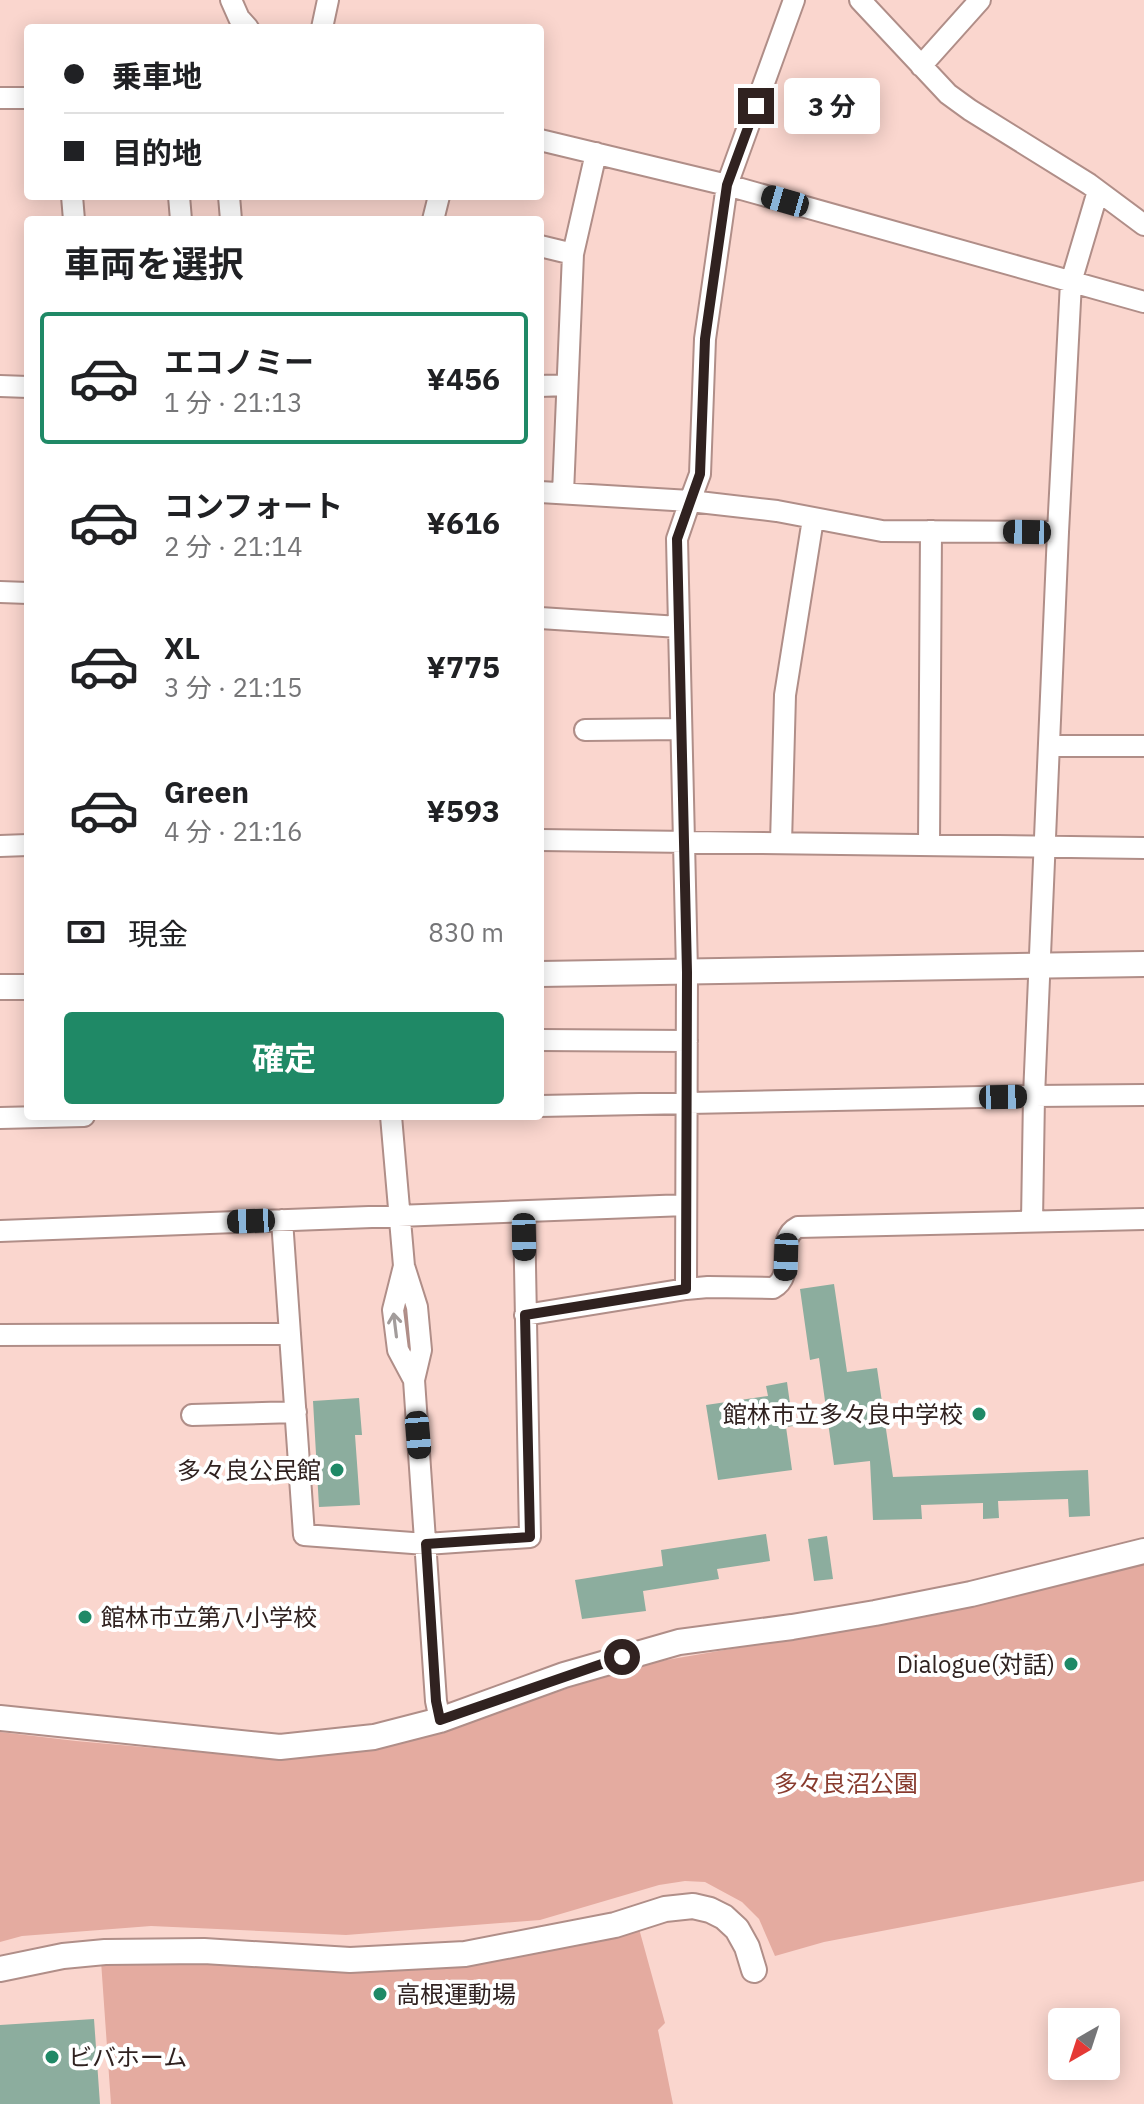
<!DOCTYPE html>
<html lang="ja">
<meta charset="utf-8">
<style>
:root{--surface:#fff;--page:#f6f6f6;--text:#202124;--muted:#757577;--line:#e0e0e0;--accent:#1f8966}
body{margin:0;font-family:"IBM Plex Sans","Noto Sans JP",sans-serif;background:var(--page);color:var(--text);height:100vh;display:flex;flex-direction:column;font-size:30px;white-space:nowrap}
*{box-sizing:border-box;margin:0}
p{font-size:26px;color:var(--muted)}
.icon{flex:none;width:44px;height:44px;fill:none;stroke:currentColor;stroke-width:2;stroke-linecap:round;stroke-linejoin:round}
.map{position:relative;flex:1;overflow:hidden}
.sheet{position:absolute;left:24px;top:216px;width:520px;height:904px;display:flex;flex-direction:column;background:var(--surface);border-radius:8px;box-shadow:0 4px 20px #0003}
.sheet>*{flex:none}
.top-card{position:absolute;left:24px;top:24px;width:520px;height:176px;border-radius:8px;box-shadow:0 4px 20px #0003;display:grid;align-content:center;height:176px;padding:0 40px;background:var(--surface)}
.needle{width:52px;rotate:219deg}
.controls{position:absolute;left:1048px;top:2008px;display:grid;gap:16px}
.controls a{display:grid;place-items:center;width:72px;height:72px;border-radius:8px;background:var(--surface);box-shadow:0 4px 20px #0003;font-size:40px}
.end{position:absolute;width:36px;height:36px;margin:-18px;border:10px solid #302220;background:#fff;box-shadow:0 0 0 4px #fff}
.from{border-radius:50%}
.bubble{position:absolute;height:56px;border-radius:8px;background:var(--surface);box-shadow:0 4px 20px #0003;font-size:26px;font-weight:700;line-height:56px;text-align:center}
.car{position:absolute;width:24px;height:48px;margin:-24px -12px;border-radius:10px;box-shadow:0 0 6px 2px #0007;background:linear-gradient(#222 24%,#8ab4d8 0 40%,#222 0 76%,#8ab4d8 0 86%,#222 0)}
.top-card b{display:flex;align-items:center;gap:28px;height:76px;font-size:30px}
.top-card b+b{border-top:2px solid var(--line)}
.top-card i{width:20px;height:20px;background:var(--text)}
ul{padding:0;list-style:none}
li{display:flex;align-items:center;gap:24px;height:132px;margin:0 16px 12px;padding:0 24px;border:4px solid transparent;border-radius:8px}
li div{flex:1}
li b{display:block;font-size:30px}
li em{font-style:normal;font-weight:700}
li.selected{border-color:var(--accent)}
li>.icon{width:72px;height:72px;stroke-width:1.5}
h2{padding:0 40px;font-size:36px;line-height:96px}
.pay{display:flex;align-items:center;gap:20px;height:88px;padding:0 40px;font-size:30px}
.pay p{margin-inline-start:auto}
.primary-button{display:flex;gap:16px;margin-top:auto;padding:16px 40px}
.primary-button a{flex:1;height:92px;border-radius:8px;background:var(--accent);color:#fff;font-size:32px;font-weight:700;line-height:92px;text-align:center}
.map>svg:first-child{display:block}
.green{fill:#e4aba0}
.building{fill:#8cad9e}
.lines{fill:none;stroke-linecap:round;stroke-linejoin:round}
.minor-casing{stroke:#b08e88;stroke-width:24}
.tertiary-casing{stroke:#b08e88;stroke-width:28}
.minor{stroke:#fff;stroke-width:20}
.tertiary{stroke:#fff;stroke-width:24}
.oneway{stroke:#a29c9b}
.route{stroke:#302220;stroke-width:10}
.poi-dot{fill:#1f8966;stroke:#fff;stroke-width:3}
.labels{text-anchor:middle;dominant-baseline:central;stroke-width:8;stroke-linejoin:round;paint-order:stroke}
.poi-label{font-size:24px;fill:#302220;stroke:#fff;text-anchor:end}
.park-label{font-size:24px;fill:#883b2e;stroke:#fff}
</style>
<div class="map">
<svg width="1144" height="2104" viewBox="0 0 1144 2104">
<rect width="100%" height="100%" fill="#fad6ce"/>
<path class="green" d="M 1144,1564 L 1144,1881 L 824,1942 L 775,1956 L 759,1919 L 742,1902 L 705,1882 L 685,1881 L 659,1885 L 540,1920 L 346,1935 L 151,1926 L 22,1936 L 0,1942 L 0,1732 L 76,1741 L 264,1758 L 347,1753 L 408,1742 L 637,1665 L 934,1614 L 1006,1599 Z
M 638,1925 L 665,2023 L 658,2030 L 673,2104 L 111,2104 L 101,1961 L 141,1957 L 245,1965 Z"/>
<path class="building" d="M 834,1284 L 847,1372 L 877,1368 L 893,1477 L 1088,1470 L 1090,1516 L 1069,1517 L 1068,1499 L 998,1501 L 999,1518 L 983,1519 L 983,1503 L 921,1505 L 922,1519 L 873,1520 L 870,1461 L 834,1465 L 819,1358 L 810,1360 L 800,1289 Z
M 787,1382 L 793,1426 L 786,1427 L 792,1470 L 718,1480 L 706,1405 L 768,1396 L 766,1386 Z
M 359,1398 L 362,1435 L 355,1435 L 360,1505 L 319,1507 L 313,1401 Z
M 766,1534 L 770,1561 L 717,1569 L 719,1579 L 643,1591 L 646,1611 L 582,1619 L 575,1580 L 663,1566 L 661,1550 Z
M 827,1536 L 833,1579 L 814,1581 L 808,1539 Z
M 94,2019 L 100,2104 L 0,2104 L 0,2025 Z"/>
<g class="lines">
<g class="minor-casing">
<path id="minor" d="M 231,0 L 239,18 L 248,28
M 794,0 L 727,185 L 705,339 L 700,474 L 690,501 L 777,511 L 882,531 L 1058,532
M 860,0 L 948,94 L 970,110 L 1089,184 L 1144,225
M 322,28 L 328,0
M 921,66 L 980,0
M 0,98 L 28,98
M 540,140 L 727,185 L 1144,302
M 72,196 L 74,220
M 179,196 L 181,220
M 229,196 L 231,220
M 433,220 L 439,196
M 540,246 L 573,254 L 596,153
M 0,386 L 28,387
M 540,386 L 566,385
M 540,492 L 690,501 L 677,539 L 687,972 L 686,1289
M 563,493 L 573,254
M 0,592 L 28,593
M 540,618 L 679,627
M 585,730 L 681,729
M 1050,746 L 1144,746
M 540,840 L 1144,848
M 781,843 L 785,695 L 813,519
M 929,844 L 931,531
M 0,846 L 28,845
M 540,1040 L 687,1041
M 540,1106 L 1034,1096 L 1144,1095
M 391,1116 L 404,1266 L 417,1307 L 421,1350 L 414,1380 L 436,1701 L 440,1720
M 0,1118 L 84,1116
M 282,1220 L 304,1535 L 426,1544 L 530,1537 L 524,1212
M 1032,1221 L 1034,1096 L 1058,532 L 1071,282 L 1098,191
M 0,1231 L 686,1205
M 404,1266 L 393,1310 L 398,1350 L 414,1380
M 525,1315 L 686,1289 L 708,1287 L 773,1288 C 798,1274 773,1240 798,1227 L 1144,1219
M 0,1335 L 290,1334
M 192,1415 L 296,1412"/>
</g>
<g class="tertiary-casing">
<path id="tertiary" d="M 540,974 L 1144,964
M 0,987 L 28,987
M 0,1718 L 280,1747 L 374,1737 L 440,1720 L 564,1675 L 679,1642 L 792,1627 L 875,1613 L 971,1594 L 1144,1551
M 0,1969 L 63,1956 L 105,1952 L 204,1951 L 350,1960 L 465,1954 L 615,1925 L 665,1909 L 693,1906 L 710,1910 L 724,1917 L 737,1929 L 747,1947 L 754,1970"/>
</g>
<use href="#minor" class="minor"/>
<use href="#tertiary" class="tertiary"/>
</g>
<defs><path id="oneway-shaft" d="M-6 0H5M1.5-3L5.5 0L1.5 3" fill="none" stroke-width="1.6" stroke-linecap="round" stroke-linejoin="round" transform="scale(2)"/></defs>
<use class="oneway" href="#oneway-shaft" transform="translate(395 1325) rotate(-97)"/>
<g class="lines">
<path class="route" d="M 622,1657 L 440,1720 L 436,1701 L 426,1544 L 530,1537 L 525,1315 L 686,1289 L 687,972 L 677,539 L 700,474 L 705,339 L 727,185 L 756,106"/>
</g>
<g class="poi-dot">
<circle cx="979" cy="1414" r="8"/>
<circle cx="337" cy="1470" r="8"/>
<circle cx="85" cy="1617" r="8"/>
<circle cx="1071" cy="1664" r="8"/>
<circle cx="380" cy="1994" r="8"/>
<circle cx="52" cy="2057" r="8"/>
</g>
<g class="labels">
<g class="poi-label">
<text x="963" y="1414">館林市立多々良中学校</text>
<text x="321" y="1470">多々良公民館</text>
<text x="101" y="1617" text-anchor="start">館林市立第八小学校</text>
<text x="1055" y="1664">Dialogue(対話)</text>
<text x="396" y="1994" text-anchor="start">高根運動場</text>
<text x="68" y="2057" text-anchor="start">ビバホーム</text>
</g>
<g class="park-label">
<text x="846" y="1783">多々良沼公園</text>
</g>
</g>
</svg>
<div class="controls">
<a><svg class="needle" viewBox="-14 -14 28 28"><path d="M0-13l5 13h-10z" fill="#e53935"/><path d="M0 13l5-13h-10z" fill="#757577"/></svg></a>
</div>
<i class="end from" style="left:622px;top:1657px"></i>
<i class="end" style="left:756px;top:106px"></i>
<div class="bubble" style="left:784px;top:78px;width:96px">3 分</div>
<i class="car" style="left:785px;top:201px;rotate:286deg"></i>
<i class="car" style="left:1027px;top:532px;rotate:271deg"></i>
<i class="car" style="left:1003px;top:1097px;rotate:89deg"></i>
<i class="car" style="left:251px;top:1221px;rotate:268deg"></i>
<i class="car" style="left:524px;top:1237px;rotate:179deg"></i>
<i class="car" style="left:786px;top:1257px;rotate:182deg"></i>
<i class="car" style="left:418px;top:1435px;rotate:175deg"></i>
<div class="top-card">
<b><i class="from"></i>乗車地</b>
<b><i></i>目的地</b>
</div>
<section class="sheet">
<h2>車両を選択</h2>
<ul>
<li class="selected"><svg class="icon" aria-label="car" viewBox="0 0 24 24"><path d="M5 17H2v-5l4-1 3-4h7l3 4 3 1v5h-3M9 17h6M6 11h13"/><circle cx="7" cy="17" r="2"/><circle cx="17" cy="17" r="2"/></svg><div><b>エコノミー</b><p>1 分 · 21:13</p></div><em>¥456</em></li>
<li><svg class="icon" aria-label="car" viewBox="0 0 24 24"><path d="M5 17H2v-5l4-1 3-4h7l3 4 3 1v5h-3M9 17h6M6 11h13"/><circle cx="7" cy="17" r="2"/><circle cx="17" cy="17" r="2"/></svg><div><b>コンフォート</b><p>2 分 · 21:14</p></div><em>¥616</em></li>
<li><svg class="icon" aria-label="car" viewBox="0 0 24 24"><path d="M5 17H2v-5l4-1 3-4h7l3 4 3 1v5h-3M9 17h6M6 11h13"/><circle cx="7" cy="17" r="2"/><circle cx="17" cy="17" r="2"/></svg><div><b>XL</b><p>3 分 · 21:15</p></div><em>¥775</em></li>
<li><svg class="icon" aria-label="car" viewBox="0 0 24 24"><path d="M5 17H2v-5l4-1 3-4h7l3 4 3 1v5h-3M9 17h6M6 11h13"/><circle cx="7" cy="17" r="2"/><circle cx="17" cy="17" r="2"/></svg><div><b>Green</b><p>4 分 · 21:16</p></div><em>¥593</em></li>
</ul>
<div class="pay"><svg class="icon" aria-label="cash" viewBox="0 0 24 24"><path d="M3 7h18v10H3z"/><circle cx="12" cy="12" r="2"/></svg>現金<p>830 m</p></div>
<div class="primary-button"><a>確定</a></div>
</section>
</div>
